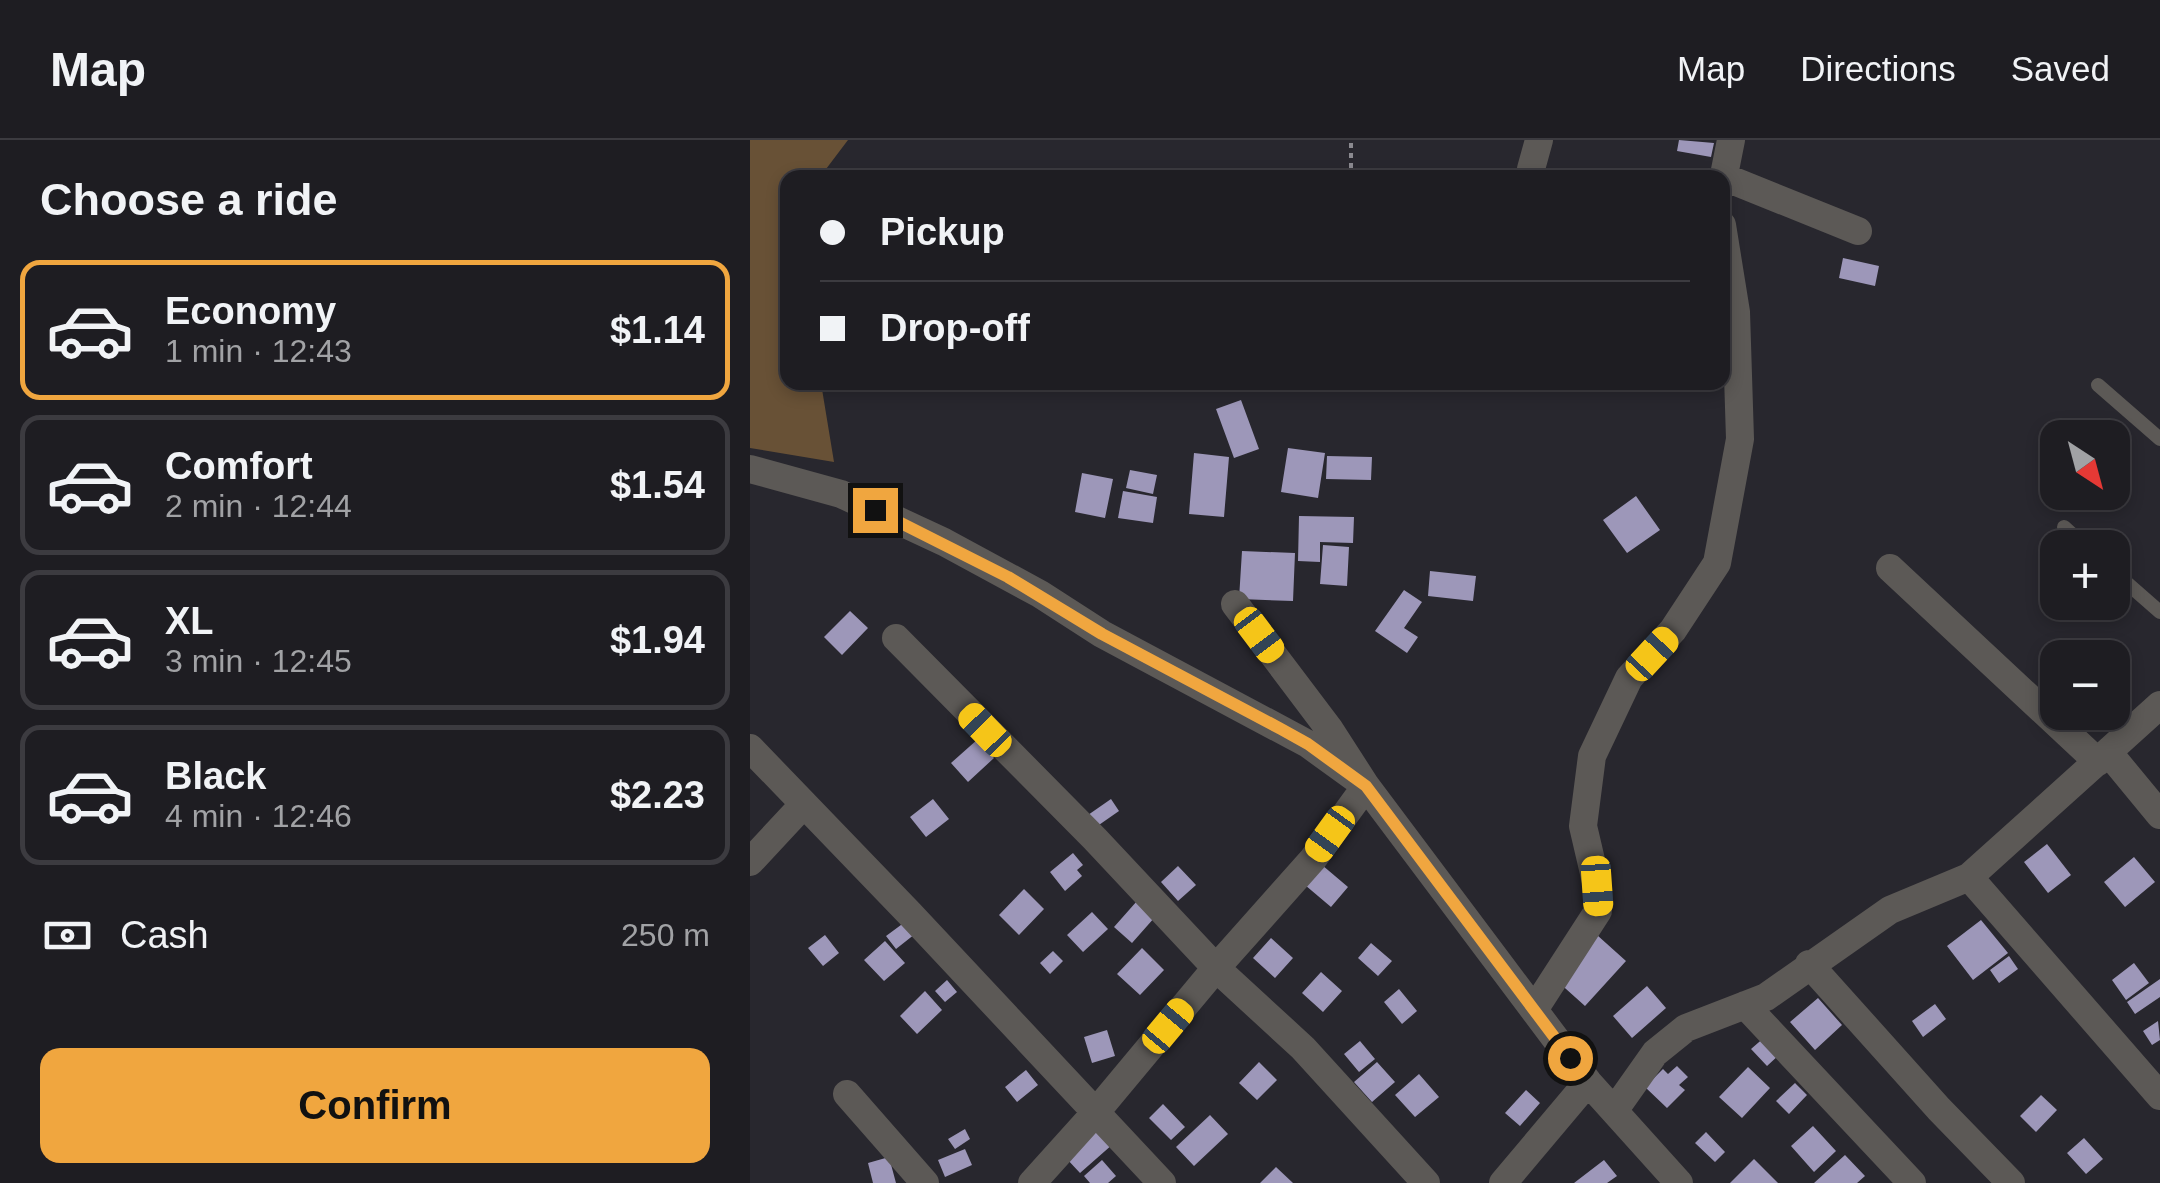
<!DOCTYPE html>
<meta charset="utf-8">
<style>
:root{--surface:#1e1d22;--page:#26262a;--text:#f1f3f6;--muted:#a1a2a5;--line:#3c3b40;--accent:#f0a63f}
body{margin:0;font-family:Helvetica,sans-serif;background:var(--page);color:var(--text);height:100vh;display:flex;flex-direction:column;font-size:38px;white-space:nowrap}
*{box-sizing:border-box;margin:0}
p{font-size:32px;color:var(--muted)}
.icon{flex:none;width:55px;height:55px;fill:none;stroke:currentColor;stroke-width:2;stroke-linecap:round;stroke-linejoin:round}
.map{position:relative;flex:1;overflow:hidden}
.side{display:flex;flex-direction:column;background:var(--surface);width:750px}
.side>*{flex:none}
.hud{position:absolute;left:30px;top:30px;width:950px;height:220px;border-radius:20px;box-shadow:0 5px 15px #0003,0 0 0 2px var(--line);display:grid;align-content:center;height:220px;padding:0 40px;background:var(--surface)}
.needle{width:65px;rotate:144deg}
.buttons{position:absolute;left:1290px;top:280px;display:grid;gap:20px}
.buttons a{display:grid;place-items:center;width:90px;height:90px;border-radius:20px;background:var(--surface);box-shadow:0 5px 15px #0003,0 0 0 2px var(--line);font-size:50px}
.end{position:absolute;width:45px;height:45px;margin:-22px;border:12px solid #f0a63f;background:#111;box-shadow:0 0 0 5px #111}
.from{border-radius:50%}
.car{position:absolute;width:30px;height:60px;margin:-30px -15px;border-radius:12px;box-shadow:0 0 8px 2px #0007;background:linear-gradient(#f5c518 24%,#345 0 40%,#f5c518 0 76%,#345 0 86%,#f5c518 0)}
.hud b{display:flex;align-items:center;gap:35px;height:95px;font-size:38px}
.hud b+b{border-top:2px solid var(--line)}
.hud i{width:25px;height:25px;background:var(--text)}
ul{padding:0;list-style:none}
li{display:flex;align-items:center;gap:30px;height:140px;margin:0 20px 15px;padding:0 20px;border:5px solid var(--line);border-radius:20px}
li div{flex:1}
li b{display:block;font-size:38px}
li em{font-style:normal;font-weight:600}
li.selected{border-color:var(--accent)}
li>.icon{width:90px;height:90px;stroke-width:1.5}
h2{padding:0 40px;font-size:45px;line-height:120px}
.pay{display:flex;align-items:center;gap:25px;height:110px;padding:0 40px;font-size:38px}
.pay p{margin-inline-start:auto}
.primary-button{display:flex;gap:20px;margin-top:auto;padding:20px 40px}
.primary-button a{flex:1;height:115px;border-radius:20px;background:var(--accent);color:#111;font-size:40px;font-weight:600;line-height:115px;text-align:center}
header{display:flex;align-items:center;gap:60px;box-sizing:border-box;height:140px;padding:0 50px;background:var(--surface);border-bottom:2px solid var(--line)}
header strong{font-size:48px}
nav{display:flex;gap:55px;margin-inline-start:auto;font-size:35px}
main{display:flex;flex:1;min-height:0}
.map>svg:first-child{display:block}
.forest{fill:#685136}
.building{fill:#9d97b9}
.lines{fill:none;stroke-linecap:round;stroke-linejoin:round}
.path{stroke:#8a898f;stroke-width:4;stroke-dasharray:5 5;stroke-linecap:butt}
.service{stroke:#5c5956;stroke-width:14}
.minor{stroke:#5c5956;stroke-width:28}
.route{stroke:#f0a63f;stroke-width:12}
</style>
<header>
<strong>Map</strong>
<nav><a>Map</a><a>Directions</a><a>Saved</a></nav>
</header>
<main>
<section class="side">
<h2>Choose a ride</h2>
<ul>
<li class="selected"><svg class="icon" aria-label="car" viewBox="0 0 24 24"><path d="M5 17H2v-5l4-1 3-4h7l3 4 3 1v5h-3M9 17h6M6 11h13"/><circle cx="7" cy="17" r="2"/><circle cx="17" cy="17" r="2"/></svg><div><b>Economy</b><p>1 min · 12:43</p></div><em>$1.14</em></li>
<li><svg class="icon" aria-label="car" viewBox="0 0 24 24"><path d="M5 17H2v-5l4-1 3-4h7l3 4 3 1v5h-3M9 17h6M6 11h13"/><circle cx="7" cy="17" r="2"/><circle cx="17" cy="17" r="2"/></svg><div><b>Comfort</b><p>2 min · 12:44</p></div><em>$1.54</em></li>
<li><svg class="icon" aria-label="car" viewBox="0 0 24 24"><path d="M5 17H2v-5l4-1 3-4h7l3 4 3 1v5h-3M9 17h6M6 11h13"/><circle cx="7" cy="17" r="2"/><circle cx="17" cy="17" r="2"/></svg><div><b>XL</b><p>3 min · 12:45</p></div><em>$1.94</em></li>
<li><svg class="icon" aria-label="car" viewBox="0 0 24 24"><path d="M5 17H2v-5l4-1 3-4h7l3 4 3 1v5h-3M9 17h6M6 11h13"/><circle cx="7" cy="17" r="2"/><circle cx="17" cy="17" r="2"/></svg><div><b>Black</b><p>4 min · 12:46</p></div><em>$2.23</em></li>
</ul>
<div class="pay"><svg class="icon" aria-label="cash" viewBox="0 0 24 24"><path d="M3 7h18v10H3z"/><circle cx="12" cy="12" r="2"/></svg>Cash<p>250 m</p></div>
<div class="primary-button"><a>Confirm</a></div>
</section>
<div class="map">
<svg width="1410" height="1043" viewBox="0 0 1410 1043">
<rect width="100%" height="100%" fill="#28272e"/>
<path class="forest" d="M 0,0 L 98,0 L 70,37 L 38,38 L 38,242 L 71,243 L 84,322 L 0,308 Z"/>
<path class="building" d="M 929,0 L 964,3 L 961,17 L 927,11 Z
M 1093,118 L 1129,126 L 1125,146 L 1089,138 Z
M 491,260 L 509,309 L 484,318 L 466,269 Z
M 538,308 L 575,313 L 568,358 L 531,352 Z
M 444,313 L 479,317 L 474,377 L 439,374 Z
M 577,316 L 622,317 L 621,340 L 576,339 Z
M 380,330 L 407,335 L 403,354 L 376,348 Z
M 332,333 L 363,339 L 355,378 L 325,372 Z
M 373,351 L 407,357 L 403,383 L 368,378 Z
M 886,356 L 910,390 L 877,413 L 853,380 Z
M 549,376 L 604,377 L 603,403 L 570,402 L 570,422 L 548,421 Z
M 573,405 L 599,407 L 597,446 L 570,444 Z
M 492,411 L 545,413 L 543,461 L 489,459 Z
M 680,431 L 726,436 L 723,461 L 678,456 Z
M 654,450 L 672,462 L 654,488 L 668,497 L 657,513 L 625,491 Z
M 100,471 L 118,488 L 92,515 L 74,497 Z
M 228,599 L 244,618 L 218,642 L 201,623 Z
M 183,659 L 199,679 L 176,697 L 160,677 Z
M 361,659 L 369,671 L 346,687 L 338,675 Z
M 1297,704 L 1321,735 L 1298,753 L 1274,722 Z
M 323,713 L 333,725 L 327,730 L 332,736 L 315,751 L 300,732 Z
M 1384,717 L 1405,742 L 1375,767 L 1354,742 Z
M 572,725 L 598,747 L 581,767 L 555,745 Z
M 428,726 L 446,745 L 428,761 L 411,742 Z
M 274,749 L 294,769 L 269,795 L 249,775 Z
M 387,761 L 405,777 L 382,803 L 364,787 Z
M 342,772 L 358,789 L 333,812 L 317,795 Z
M 1231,780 L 1258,813 L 1223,840 L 1197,806 Z
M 155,782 L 165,794 L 146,809 L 136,796 Z
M 75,795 L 89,813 L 73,826 L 58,808 Z
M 847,795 L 876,821 L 835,866 L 806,840 Z
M 521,798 L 543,818 L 525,838 L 503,818 Z
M 135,801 L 155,823 L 134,841 L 114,820 Z
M 621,803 L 642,821 L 628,836 L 608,818 Z
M 392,808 L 414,830 L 390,855 L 367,834 Z
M 303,811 L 313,821 L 300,834 L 290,823 Z
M 1259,816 L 1268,829 L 1249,843 L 1240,830 Z
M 1384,823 L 1399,843 L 1376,860 L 1362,840 Z
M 571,832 L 592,851 L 573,872 L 552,853 Z
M 1410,839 L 1410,857 L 1385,874 L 1377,862 Z
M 197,840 L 207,852 L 195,862 L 185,851 Z
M 897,846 L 916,868 L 882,898 L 863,876 Z
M 649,849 L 667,871 L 652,884 L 634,862 Z
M 175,851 L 192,870 L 167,894 L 150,876 Z
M 1068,858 L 1092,885 L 1065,910 L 1040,882 Z
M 1185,864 L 1196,879 L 1173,897 L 1162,881 Z
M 1408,881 L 1410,900 L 1402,905 L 1393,891 Z
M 357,890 L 365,916 L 342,923 L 334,897 Z
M 1016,896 L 1031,913 L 1017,926 L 1001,909 Z
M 610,901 L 625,919 L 609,932 L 594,914 Z
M 509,922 L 527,940 L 507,960 L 489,943 Z
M 627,922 L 645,942 L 622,962 L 604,942 Z
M 927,926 L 938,937 L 929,945 L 935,950 L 917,968 L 895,947 L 913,929 L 918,934 Z
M 998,927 L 1020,948 L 992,978 L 969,957 Z
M 276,930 L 288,945 L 267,962 L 255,947 Z
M 669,934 L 689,957 L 665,977 L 645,955 Z
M 1045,943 L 1057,955 L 1039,974 L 1026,961 Z
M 776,950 L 790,963 L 770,986 L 755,973 Z
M 1291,955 L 1307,970 L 1286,992 L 1270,976 Z
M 413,964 L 435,987 L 421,1000 L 399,978 Z
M 460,975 L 478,994 L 444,1026 L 426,1007 Z
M 1063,986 L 1086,1011 L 1064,1032 L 1041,1006 Z
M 215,989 L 220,999 L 205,1009 L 198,999 Z
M 350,989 L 363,1004 L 330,1033 L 316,1018 Z
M 956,992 L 975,1012 L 965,1022 L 945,1003 Z
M 1334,998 L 1353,1019 L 1336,1034 L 1317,1013 Z
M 215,1009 L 222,1025 L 195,1037 L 188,1020 Z
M 1095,1015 L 1115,1036 L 1107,1043 L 1064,1043 Z
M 139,1017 L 146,1043 L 123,1043 L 118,1023 Z
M 1004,1019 L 1028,1043 L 980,1043 Z
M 352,1020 L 366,1036 L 358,1043 L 340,1043 L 334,1036 Z
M 854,1020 L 867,1036 L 857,1043 L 824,1043 Z
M 526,1027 L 543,1043 L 510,1043 Z"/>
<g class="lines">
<path class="path" d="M 601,38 L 601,0"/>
<path class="service" d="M 1348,245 L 1410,299
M 1314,387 L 1337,408
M 1362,430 L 1410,472"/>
<path class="minor" d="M 781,29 L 789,0
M 974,37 L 1108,91
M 972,45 L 981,0
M 0,329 L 91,354 L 194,402 L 290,454 L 352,494 L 558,604 L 616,646 L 563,719 L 466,828 L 346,972 L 282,1043
M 1140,428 L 1348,622
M 485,464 L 580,590 L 616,646 L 838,942 L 929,1043
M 146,498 L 345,699 L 466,828 L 553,908 L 676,1043
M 0,608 L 160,774 L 412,1043
M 1358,612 L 1410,675
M 0,722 L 54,664
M 1219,737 L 1410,956
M 1059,824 L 1189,969 L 1261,1043
M 995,865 L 1162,1043
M 784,870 L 848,771 L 847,746 L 833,686 L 842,616 L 879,538 L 923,490 L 967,423 L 990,299 L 986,172 L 972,85
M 97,954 L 175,1043
M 864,971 L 905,913 L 936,888 L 1016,857 L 1140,770 L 1219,737 L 1410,565
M 753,1043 L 838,942"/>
</g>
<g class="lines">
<path class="route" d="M 125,370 L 258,437 L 352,494 L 531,589 L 558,604 L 616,646 L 820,918"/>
</g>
</svg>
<div class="buttons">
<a><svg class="needle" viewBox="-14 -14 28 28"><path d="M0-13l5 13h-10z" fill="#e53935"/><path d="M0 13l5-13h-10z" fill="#a1a2a5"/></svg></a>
<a>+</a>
<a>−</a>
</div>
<i class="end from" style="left:820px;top:918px"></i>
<i class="end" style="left:125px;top:370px"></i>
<i class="car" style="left:509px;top:495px;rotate:143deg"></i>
<i class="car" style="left:902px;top:514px;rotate:43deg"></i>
<i class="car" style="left:235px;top:590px;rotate:316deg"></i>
<i class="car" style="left:580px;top:694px;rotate:216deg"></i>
<i class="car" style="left:847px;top:746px;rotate:176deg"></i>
<i class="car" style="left:418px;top:886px;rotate:40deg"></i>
<div class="hud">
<b><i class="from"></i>Pickup</b>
<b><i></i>Drop-off</b>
</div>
</div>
</main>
